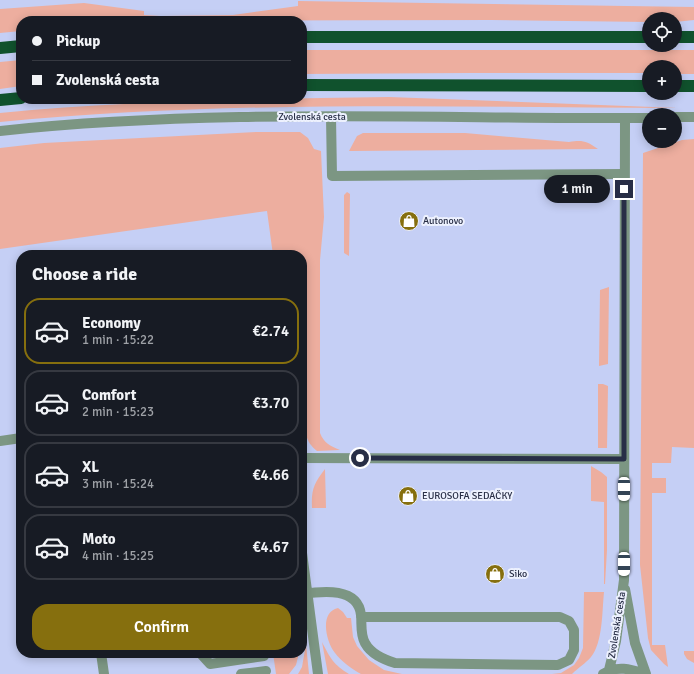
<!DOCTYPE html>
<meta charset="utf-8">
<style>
:root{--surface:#171b24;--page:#20242c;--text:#f1f3f6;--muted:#9ea1a6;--line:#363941;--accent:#866f0e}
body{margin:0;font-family:Signika,sans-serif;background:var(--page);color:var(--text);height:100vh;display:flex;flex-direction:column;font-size:15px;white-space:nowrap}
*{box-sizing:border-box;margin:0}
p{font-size:13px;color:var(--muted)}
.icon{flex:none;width:22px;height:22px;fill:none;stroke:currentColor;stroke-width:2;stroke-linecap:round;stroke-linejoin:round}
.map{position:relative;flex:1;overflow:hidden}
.details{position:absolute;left:16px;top:250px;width:291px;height:408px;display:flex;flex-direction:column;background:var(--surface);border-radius:16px;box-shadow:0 2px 10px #0003}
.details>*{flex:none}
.hud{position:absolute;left:16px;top:16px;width:291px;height:88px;border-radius:16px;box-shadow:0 2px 10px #0003;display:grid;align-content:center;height:88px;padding:0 16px;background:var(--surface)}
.fabs{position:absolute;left:642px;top:12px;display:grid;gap:8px}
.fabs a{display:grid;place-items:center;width:40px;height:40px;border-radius:50%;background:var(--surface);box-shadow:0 2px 10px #0003;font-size:20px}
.end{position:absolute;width:18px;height:18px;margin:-9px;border:5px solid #282e46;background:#fff;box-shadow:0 0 0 2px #fff}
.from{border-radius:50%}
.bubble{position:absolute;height:28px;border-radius:14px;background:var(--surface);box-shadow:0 2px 10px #0003;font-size:13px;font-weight:600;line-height:28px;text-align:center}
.car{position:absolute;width:12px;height:24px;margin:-12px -6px;border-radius:5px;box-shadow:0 0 3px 1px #0007;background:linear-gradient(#fff 24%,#345 0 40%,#fff 0 76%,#345 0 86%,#fff 0)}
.hud b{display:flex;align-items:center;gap:14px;height:38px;font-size:15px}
.hud b+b{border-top:1px solid var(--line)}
.hud i{width:10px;height:10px;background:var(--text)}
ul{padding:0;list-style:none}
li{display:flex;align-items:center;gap:12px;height:66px;margin:0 8px 6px;padding:0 8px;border:2px solid var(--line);border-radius:16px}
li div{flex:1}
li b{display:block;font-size:15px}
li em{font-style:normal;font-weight:600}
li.current{border-color:var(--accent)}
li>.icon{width:36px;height:36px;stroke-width:1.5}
h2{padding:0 16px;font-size:18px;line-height:48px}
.primary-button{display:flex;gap:8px;margin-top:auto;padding:8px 16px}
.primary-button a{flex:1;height:46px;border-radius:16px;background:var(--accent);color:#fff;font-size:16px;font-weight:600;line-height:46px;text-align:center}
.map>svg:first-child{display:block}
.green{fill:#edae9f}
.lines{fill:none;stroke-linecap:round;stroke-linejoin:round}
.service{stroke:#7c9683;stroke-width:10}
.minor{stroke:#7c9683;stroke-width:10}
.motorway{stroke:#10522d;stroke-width:12}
.route{stroke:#282e46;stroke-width:5}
.labels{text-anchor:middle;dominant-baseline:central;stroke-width:4;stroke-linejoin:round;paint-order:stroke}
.street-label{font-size:10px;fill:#282e46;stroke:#edf1fe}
.poi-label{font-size:10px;fill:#282e46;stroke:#edf1fe;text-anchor:start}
</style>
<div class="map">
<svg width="694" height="674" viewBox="0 0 694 674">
<rect width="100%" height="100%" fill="#c5cff5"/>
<path class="green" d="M 298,1 L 694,7 L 694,20 L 675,22 L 675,19 L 649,19 L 649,22 L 491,20 L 21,21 L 21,31 L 0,33 L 0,9 L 84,3 L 144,11 L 144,15 L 161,16 L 233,15 L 298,6 Z
M 302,50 L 694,50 L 694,74 L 675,74 L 675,67 L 649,67 L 649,73 L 470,73 L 302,74 Z
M 21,60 L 21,86 L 0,89 L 0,62 Z
M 389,97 L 679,108 C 453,107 226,100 0,122 L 0,113 C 130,100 260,99 389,97 Z
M 256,132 L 300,132 L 308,138 L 314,149 L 321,151 L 324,217 L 320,260 L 320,433 C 324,443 330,446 340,450 L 317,451 C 304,440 308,435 302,421 L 302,255 L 273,255 L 267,211 L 0,249 L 0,148 L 44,143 Z
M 363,133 L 465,133 L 569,142 C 583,140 586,141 598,149 L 349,151 L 357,136 Z
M 694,139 L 694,448 L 672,447 L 671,463 L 652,463 L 652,478 L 666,478 L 666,493 L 652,493 L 652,645 L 665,645 L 668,667 L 664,664 L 651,650 L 648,638 L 640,565 L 643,153 L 682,140 Z
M 347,192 L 350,194 L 349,256 L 344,253 L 344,195 Z
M 609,287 L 608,364 L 599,366 L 600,290 Z
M 598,384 L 603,384 L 608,386 L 607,448 L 598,448 Z
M 591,466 L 601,472 L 607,477 L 607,550 L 605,584 L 604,584 L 604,502 L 591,501 Z
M 325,469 L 326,508 L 312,508 C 311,490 314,483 325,469 Z
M 584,592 L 604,592 C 602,611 603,642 591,657 C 586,663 578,668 572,674 L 552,674 L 561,673 L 574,665 L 579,658 L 583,648 Z
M 338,608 L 343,612 L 347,618 L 351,618 L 353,637 L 357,646 L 369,660 L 384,670 L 402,674 C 394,674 366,674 361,674 C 353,670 340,660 335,653 C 326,642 319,612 338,608 Z
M 322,642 C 330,658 334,665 349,674 L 328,674 Z
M 306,644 L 309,674 L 298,674 L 302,667 Z
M 684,651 L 694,651 L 694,663 L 687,659 L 684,654 Z
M 273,653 L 299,653 L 296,665 L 289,674 L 276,674 Z"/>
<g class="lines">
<path class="service" d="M 331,117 L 332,176 L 624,174
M 0,441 L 21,438
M 302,458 L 624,459
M 302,553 L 318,674
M 302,594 C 323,591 358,587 361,615 C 362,624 360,634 365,643 C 371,654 383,659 395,663 L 558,665 L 569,660 L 574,650 L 574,630 L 569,621 L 560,617 L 361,617
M 101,653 L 104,674
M 200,653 L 210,664 L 264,656
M 241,674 L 266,671"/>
<path class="minor" d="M 675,117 L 694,117
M 0,131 C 216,108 433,119 649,118
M 625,589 L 635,643 L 646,674
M 609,670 L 616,641 L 624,580 L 625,118
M 603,674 C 617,665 630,669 646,674"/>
<path class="motorway" d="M 302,37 L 649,37
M 675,37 L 694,37
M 0,48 L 21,46
M 302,85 L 649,86
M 675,86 L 694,86
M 0,100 L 21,98"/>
</g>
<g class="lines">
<path class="route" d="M 360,458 L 624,459 L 624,189"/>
</g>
<defs>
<g id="shop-disc" transform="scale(1)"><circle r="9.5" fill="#866f0e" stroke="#edf1fe"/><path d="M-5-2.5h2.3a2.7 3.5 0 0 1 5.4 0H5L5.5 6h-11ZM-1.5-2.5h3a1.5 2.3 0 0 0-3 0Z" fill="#fff"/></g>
</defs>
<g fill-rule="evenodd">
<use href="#shop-disc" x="409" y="221"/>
<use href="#shop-disc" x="408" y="496"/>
<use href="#shop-disc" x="495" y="574"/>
</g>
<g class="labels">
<g class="street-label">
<text x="312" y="117">Zvolenská cesta</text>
<text transform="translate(617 625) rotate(-81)">Zvolenská cesta</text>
</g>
<g class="poi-label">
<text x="423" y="221">Autonovo</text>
<text x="422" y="496">EUROSOFA SEDAČKY</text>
<text x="509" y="574">Siko</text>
</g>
</g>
</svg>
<div class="fabs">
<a><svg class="icon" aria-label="locate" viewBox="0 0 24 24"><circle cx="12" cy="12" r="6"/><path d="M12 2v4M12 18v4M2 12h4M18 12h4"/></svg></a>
<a>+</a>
<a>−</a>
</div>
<i class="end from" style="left:360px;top:458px"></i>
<i class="end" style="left:624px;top:189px"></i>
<div class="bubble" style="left:544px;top:175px;width:66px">1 min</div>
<i class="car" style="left:624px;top:489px;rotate:180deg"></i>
<i class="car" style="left:624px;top:564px;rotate:180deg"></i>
<div class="hud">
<b><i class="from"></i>Pickup</b>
<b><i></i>Zvolenská cesta</b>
</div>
<section class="details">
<h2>Choose a ride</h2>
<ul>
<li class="current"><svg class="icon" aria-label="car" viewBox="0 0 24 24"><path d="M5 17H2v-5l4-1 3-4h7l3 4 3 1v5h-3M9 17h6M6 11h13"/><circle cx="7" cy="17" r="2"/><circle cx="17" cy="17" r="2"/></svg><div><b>Economy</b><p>1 min · 15:22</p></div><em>€2.74</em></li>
<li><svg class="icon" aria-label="car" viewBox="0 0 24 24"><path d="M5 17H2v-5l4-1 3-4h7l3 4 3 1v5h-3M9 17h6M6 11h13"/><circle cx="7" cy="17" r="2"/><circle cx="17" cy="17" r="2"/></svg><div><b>Comfort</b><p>2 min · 15:23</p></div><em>€3.70</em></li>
<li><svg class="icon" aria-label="car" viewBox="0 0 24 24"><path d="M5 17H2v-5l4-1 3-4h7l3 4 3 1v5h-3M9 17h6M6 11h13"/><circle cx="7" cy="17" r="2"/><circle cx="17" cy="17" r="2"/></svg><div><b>XL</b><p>3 min · 15:24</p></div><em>€4.66</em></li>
<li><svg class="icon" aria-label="car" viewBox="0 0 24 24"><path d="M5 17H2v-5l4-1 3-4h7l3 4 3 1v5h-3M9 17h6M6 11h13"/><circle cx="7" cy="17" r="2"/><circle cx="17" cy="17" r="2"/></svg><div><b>Moto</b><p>4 min · 15:25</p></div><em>€4.67</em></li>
</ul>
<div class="primary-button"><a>Confirm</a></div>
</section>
</div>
